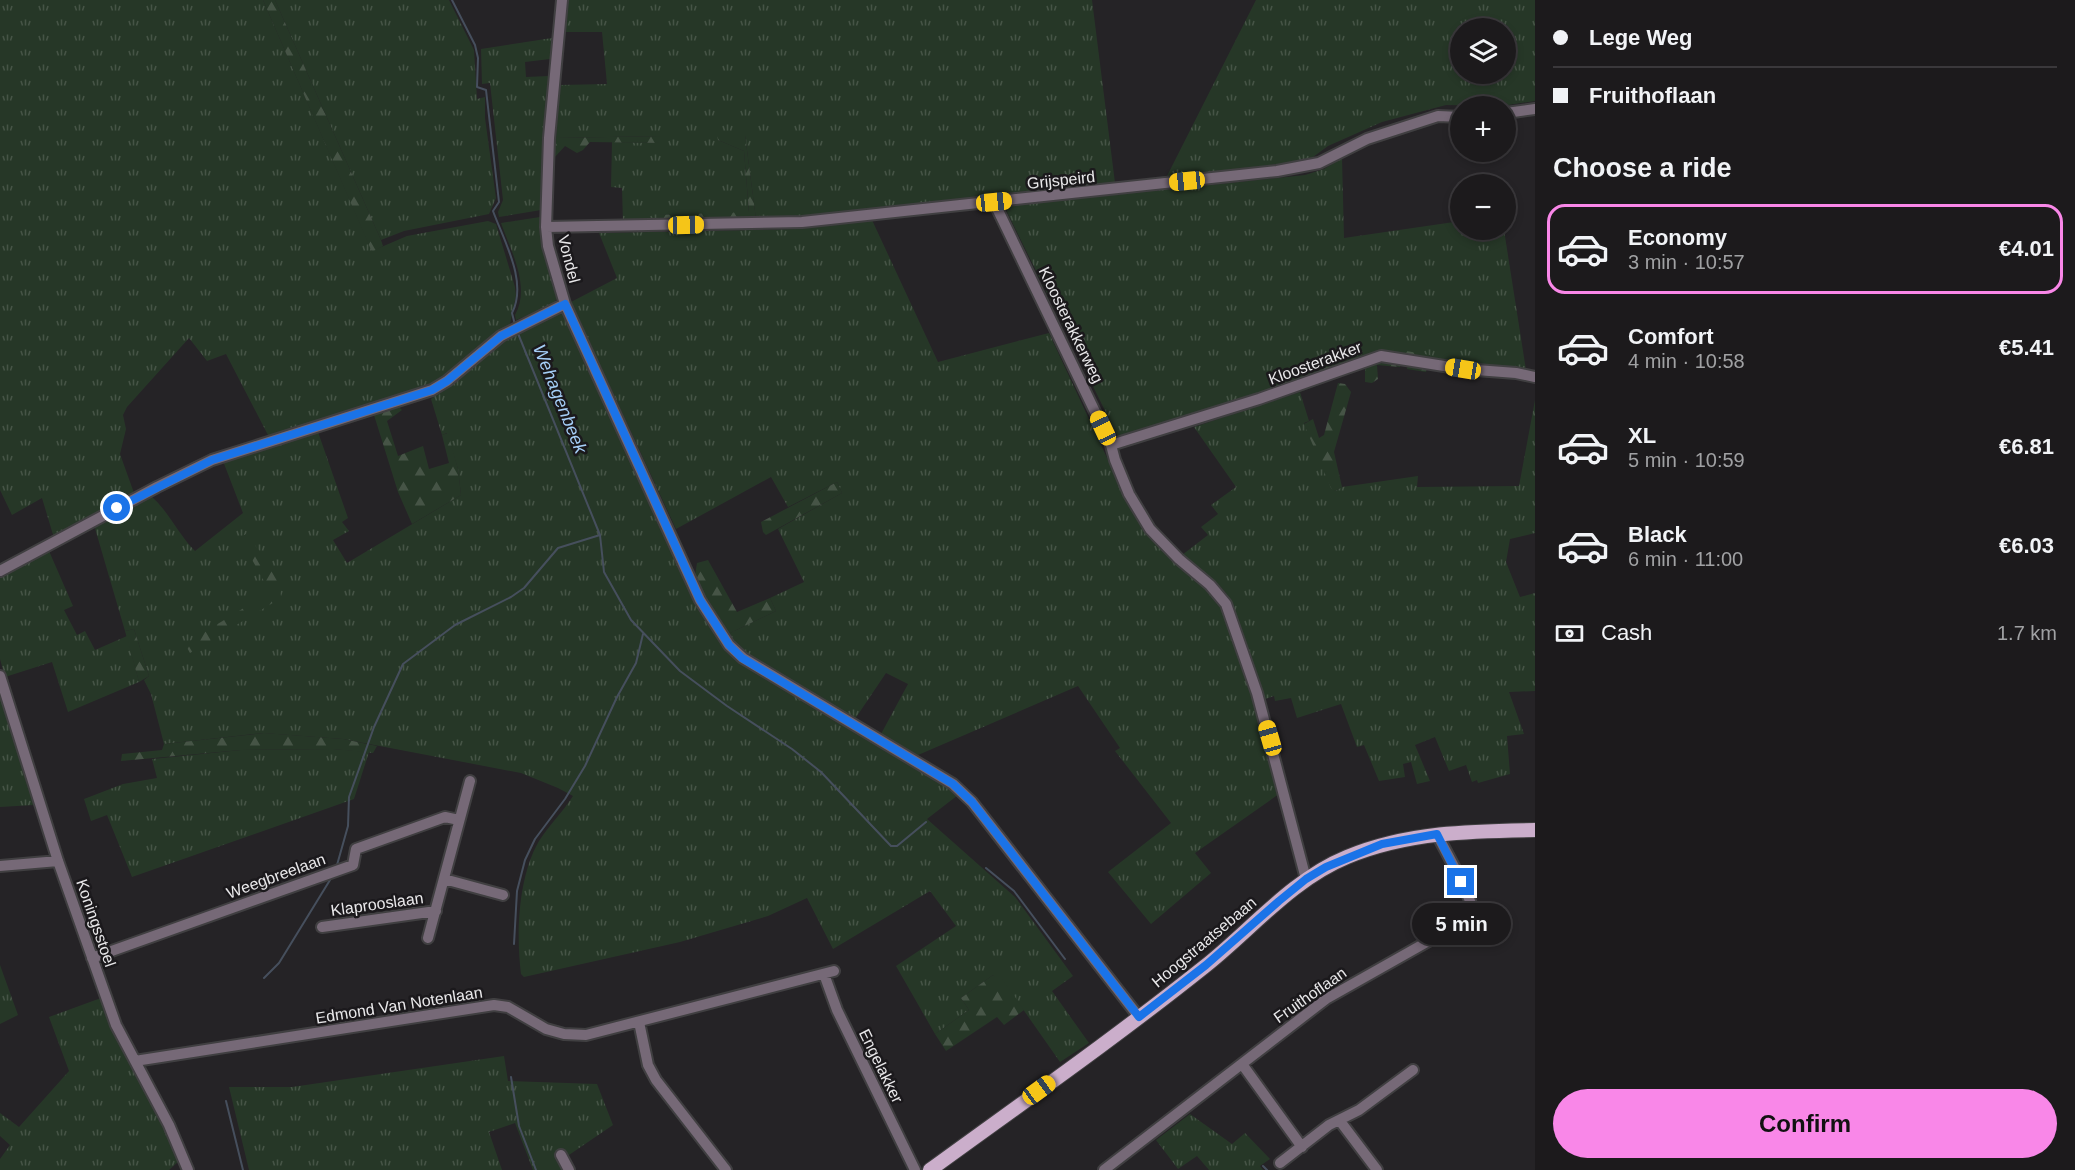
<!DOCTYPE html>
<meta charset="utf-8">
<style>
:root{--surface:#1c1a1c;--page:#292729;--text:#f1f3f6;--muted:#a0a1a3;--line:#3a383b;--accent:#f987e8}
body{margin:0;font-family:Arial,sans-serif;background:var(--page);color:var(--text);height:100vh;display:flex;flex-direction:column;font-size:22px;white-space:nowrap}
*{box-sizing:border-box;margin:0}
p{font-size:20px;color:var(--muted)}
.icon{flex:none;width:33px;height:33px;fill:none;stroke:currentColor;stroke-width:2;stroke-linecap:round;stroke-linejoin:round}
.map{position:relative;flex:1;overflow:hidden}
.sheet{display:flex;flex-direction:column;background:var(--surface);width:540px}
.sheet>*{flex:none}
.top-card{display:grid;align-content:center;height:132px;padding:0 18px;background:var(--surface)}
.controls{position:absolute;left:1450px;top:18px;display:grid;gap:12px}
.controls a{display:grid;place-items:center;width:66px;height:66px;border-radius:50%;background:var(--surface);box-shadow:0 3px 9px #0003,0 0 0 2px var(--line);font-size:30px}
.end{position:absolute;width:27px;height:27px;margin:-14px;border:8px solid #1a73e8;background:#fff;box-shadow:0 0 0 3px #fff}
.from{border-radius:50%}
.bubble{position:absolute;height:42px;border-radius:21px;background:var(--surface);box-shadow:0 3px 9px #0003,0 0 0 2px var(--line);font-size:20px;font-weight:700;line-height:42px;text-align:center}
.car{position:absolute;width:18px;height:36px;margin:-18px -9px;border-radius:8px;box-shadow:0 0 4px 2px #0007;background:linear-gradient(#f5c518 24%,#345 0 40%,#f5c518 0 76%,#345 0 86%,#f5c518 0)}
.top-card b{display:flex;align-items:center;gap:21px;height:57px;font-size:22px}
.top-card b+b{border-top:2px solid var(--line)}
.top-card i{width:15px;height:15px;background:var(--text)}
ul{padding:0;list-style:none}
li{display:flex;align-items:center;gap:18px;height:90px;margin:0 12px 9px;padding:0 6px;border:3px solid transparent;border-radius:18px}
li div{flex:1}
li b{display:block;font-size:22px}
li em{font-style:normal;font-weight:700}
li.selected{border-color:var(--accent)}
li>.icon{width:54px;height:54px;stroke-width:1.5}
h2{padding:0 18px;font-size:27px;line-height:72px}
.pay{display:flex;align-items:center;gap:15px;height:66px;padding:0 18px;font-size:22px}
.pay p{margin-inline-start:auto}
.cta{display:flex;gap:12px;margin-top:auto;padding:12px 18px}
.cta a{flex:1;height:69px;border-radius:36px;background:var(--accent);color:#111;font-size:24px;font-weight:700;line-height:69px;text-align:center}
main{display:flex;flex:1;min-height:0}
.map>svg:first-child{display:block}
.grass{fill:url(#grass-tufts);fill-rule:evenodd}
.forest{fill:url(#forest-firs)}
.lines{fill:none;stroke-linecap:round;stroke-linejoin:round}
.stream{stroke:#464f5d;stroke-width:2}
.minor-casing{stroke:#403f41;stroke-width:14}
.major-casing{stroke:#403f41;stroke-width:16}
.minor{stroke:#766977;stroke-width:10}
.major{stroke:#cbaecb;stroke-width:14}
.route{stroke:#1a73e8;stroke-width:8}
.labels{text-anchor:middle;dominant-baseline:central;stroke-width:5;stroke-linejoin:round;paint-order:stroke}
.street-label{font-size:16px;fill:#e9e8ea;stroke:#1b191c}
.water-label{font-size:18px;font-style:italic;fill:#a5cef7;stroke:#1b191c}
</style>
<main>
<div class="map">
<svg width="1535" height="1170" viewBox="0 0 1535 1170">
<defs>
<pattern id="grass-tufts" width="24" height="20" patternUnits="userSpaceOnUse" patternTransform="scale(1.5)"><rect width="24" height="20" fill="#263727"/><path d="M3 7l-1-3M5 7V3M7 7l1-3M15 17l-1-3M17 17v-4M19 17l1-3" fill="none" stroke="#465446"/></pattern>
<pattern id="forest-firs" width="22" height="20" patternUnits="userSpaceOnUse" patternTransform="scale(1.5)"><rect width="22" height="20" fill="#263727"/><path d="M5 1l3.5 6h-7zM16 11l3.5 6h-7z" fill="#465446"/></pattern>
</defs>
<rect width="100%" height="100%" fill="#252326"/>
<path class="grass" d="M 0,0 L 263,0 L 372,251 L 407,236 L 488,221 L 496,224 L 515,287 L 516,296 L 510,324 L 440,380 L 422,390 L 269,437 L 226,354 L 207,361 L 189,338 L 127,407 L 123,415 L 126,429 L 120,454 L 134,493 L 54,538 L 42,498 L 12,515 L 0,490 Z
M 275,0 L 449,0 L 474,50 L 477,99 L 485,97 L 485,118 L 496,198 L 489,214 L 404,231 L 381,240 Z
M 567,0 L 1092,0 L 1115,183 L 806,216 L 756,219 L 745,135 L 718,140 L 744,151 L 749,213 L 659,215 L 658,222 L 623,223 L 622,188 L 611,187 L 612,142 L 661,143 L 661,136 L 556,138 L 560,85 L 607,84 L 602,32 L 563,32 Z
M 1256,0 L 1535,0 L 1535,101 L 1502,106 L 1446,105 L 1382,122 L 1328,146 L 1309,160 L 1166,178 ZM 1461,28 L 1506,28 L 1506,74 L 1461,74 Z
M 552,38 L 550,59 L 525,62 L 526,77 L 549,76 L 541,210 L 499,217 L 498,212 L 503,200 L 490,83 L 482,84 L 481,49 Z
M 1342,158 L 1344,238 L 1461,221 L 1461,230 L 1504,230 L 1526,370 L 1466,366 L 1459,363 L 1429,358 L 1430,355 L 1352,357 L 1294,381 L 1124,438 L 1118,437 L 1007,212 L 1007,206 L 1305,175 L 1324,169 Z
M 540,217 L 543,237 L 558,296 L 553,305 L 516,320 L 515,315 C 531,287 511,251 501,223 Z
M 872,220 L 938,362 L 1049,333 L 1121,488 L 1145,530 L 1154,541 L 1220,600 L 1260,715 L 1279,794 L 1195,853 L 1211,873 L 1151,924 L 1108,872 L 1171,823 L 1115,751 L 1120,748 L 1078,686 L 918,755 L 881,734 L 908,684 L 886,673 L 855,719 L 748,655 L 736,645 L 728,634 L 776,611 L 770,598 L 804,582 L 778,529 L 842,493 L 837,482 L 788,507 L 771,477 L 676,529 L 571,302 L 617,278 L 599,233 L 795,229 Z
M 564,310 L 727,649 L 952,789 L 958,795 L 927,819 L 1015,897 L 1073,976 L 1052,991 L 1089,1043 L 1060,1062 L 999,975 L 995,978 L 993,975 L 961,998 L 969,1010 L 935,1034 L 896,966 L 956,926 L 930,891 L 833,949 L 807,898 L 768,916 L 680,942 L 524,977 L 521,974 C 516,934 518,877 539,841 C 549,825 563,812 573,796 L 558,788 L 521,773 L 343,739 L 263,733 L 164,744 L 151,694 L 144,680 L 149,676 L 134,629 L 125,631 L 94,525 L 151,496 C 170,513 178,534 195,551 L 243,513 L 223,461 L 318,432 L 348,518 L 342,522 L 349,531 L 333,540 L 347,563 L 461,495 L 458,469 L 447,433 L 442,435 L 431,399 L 492,348 L 514,333 Z
M 1300,392 L 1309,421 L 1304,423 L 1335,491 L 1342,487 L 1418,476 L 1417,487 L 1519,486 L 1535,400 L 1535,533 L 1510,539 L 1506,562 L 1520,597 L 1535,593 L 1535,691 L 1509,692 L 1524,734 L 1507,736 L 1510,774 L 1478,783 L 1477,780 L 1472,782 L 1466,765 L 1449,771 L 1435,737 L 1415,745 L 1430,781 L 1417,784 L 1411,762 L 1403,764 L 1405,777 L 1379,781 L 1364,745 L 1357,747 L 1341,704 L 1297,718 L 1291,698 L 1275,701 L 1274,696 L 1262,700 L 1239,624 L 1226,593 L 1216,582 L 1182,555 L 1208,535 L 1201,527 L 1218,514 L 1211,505 L 1236,487 L 1194,427 Z
M 49,551 L 73,606 L 64,610 L 77,635 L 85,631 L 95,650 L 127,636 L 139,682 L 68,712 L 52,662 L 5,677 L 0,659 L 0,577 Z
M 0,689 L 34,805 L 0,807 Z
M 333,749 L 369,752 L 354,799 L 132,877 L 107,815 L 91,821 L 84,799 L 123,784 L 157,778 L 152,759 L 241,750 Z
M 0,965 L 18,1015 L 0,1024 Z
M 101,998 L 111,1027 L 175,1147 L 179,1161 L 169,1170 L 0,1170 L 0,1159 L 10,1145 L 0,1136 L 0,1113 L 19,1127 L 69,1071 L 49,1017 Z
M 504,1056 L 508,1081 L 597,1084 L 613,1125 L 566,1157 L 566,1170 L 533,1170 L 515,1123 L 489,1132 L 502,1170 L 249,1170 L 229,1087 L 292,1087 Z
M 1190,1114 L 1232,1144 L 1245,1133 L 1270,1159 L 1260,1166 L 1263,1170 L 1209,1170 L 1197,1156 L 1178,1169 L 1156,1140 Z"/>
<path class="forest" d="M 263,0 L 275,0 L 381,240 L 383,246 L 372,252 Z
M 717,135 L 745,135 L 756,219 L 658,222 L 658,215 L 749,212 L 744,151 L 718,140 Z
M 661,136 L 661,143 L 590,142 L 583,150 L 577,153 L 565,146 L 554,158 L 556,138 Z
M 1394,349 L 1430,355 L 1426,372 L 1407,369 L 1408,363 L 1402,362 L 1400,367 L 1377,365 L 1378,379 L 1372,383 L 1365,382 L 1365,367 L 1300,392 L 1294,381 C 1327,367 1358,352 1394,349 Z
M 1338,383 L 1345,384 L 1351,392 L 1334,452 L 1342,487 L 1335,491 L 1331,488 L 1304,424 L 1313,419 L 1319,438 L 1324,435 Z
M 399,407 L 402,410 L 387,421 L 398,456 L 423,446 L 429,469 L 449,463 L 442,435 L 448,433 L 458,469 L 461,495 L 412,524 L 398,492 L 374,415 Z
M 837,482 L 842,493 L 766,535 L 763,532 L 761,522 Z
M 246,534 C 260,552 281,574 281,598 L 190,653 L 185,644 L 270,592 L 240,538 Z
M 708,560 L 737,612 L 770,598 L 776,611 L 728,634 L 709,605 L 695,576 L 697,563 Z
M 134,629 L 149,676 L 139,682 L 125,631 Z
M 264,733 L 343,739 L 377,746 L 373,753 L 333,749 L 241,750 L 121,761 L 122,754 L 162,750 L 164,744 Z
M 999,974 L 1024,1010 L 1004,1025 L 997,1017 L 946,1051 L 935,1034 L 969,1010 L 961,998 L 993,975 L 995,977 Z"/>
<g class="lines">
<path class="stream" d="M 452,0 L 475,45 L 478,58 L 477,87 L 486,90 L 499,202 L 493,211 C 504,241 528,282 512,313 L 515,325
M 517,331 L 600,535 L 604,572 L 631,620 L 680,671 L 727,706 L 792,749 L 821,772 L 891,846 L 897,846 L 926,822
M 337,865 L 348,826 L 349,797 L 374,727 L 403,664 L 455,625 L 511,597 L 524,588 L 558,548 L 600,535
M 986,868 L 1014,891 L 1065,959
M 514,944 L 517,891 L 525,860 L 535,839 L 565,799 L 585,766 L 617,697 L 636,663 L 643,634
M 264,978 L 279,963 L 330,880
M 511,1077 L 519,1126 L 536,1170
M 226,1101 L 243,1170
M 1263,1166 L 1267,1170"/>
<g class="minor-casing">
<path id="minor" d="M 562,0 L 549,138 L 546,227 L 548,246 L 565,304 L 700,600 L 729,645 L 743,658 L 953,784 L 972,802 L 1139,1017
M 1506,113 L 1535,109
M 994,202 L 1111,445 L 1115,460 L 1129,494 L 1150,529 L 1179,559 L 1210,585 L 1226,604 L 1257,693 L 1306,879
M 546,227 L 802,222 L 1277,171 L 1319,163 L 1367,139 L 1438,116 L 1461,117
M 1111,445 L 1259,399 L 1381,356 L 1463,369 L 1516,373 L 1535,377
M 0,571 L 157,487 L 212,460 L 432,390 L 447,381 L 501,336 L 565,304
M 0,676 L 58,861 L 116,1025 L 169,1125 L 188,1170
M 0,866 L 58,861
M 444,879 L 503,895
M 322,927 L 436,911
M 428,938 L 470,781
M 92,958 L 353,865 L 356,849 L 445,817 L 459,820
M 824,974 L 837,1010 L 915,1170
M 639,1022 L 648,1065 L 656,1080 L 726,1170
M 135,1061 L 494,1005 L 508,1007 L 546,1029 L 564,1034 L 586,1035 L 834,971
M 1242,1064 L 1302,1147
M 1340,1121 L 1377,1170
M 561,1155 L 569,1170
M 1280,1163 L 1329,1125 L 1359,1110 L 1413,1070
M 1104,1170 L 1326,999 L 1473,916 C 1476,903 1444,849 1437,834"/>
</g>
<g class="major-casing">
<path id="major" d="M 930,1170 C 1022,1103 1115,1038 1204,967 C 1251,930 1291,880 1347,857 C 1407,832 1471,831 1535,830"/>
</g>
<use href="#minor" class="minor"/>
<use href="#major" class="major"/>
</g>
<g class="lines">
<path class="route" d="M 117,508 L 212,460 L 432,390 L 447,381 L 501,336 L 565,304 L 700,600 L 729,645 L 742,658 L 953,784 L 972,802 L 1139,1017 L 1206,965 L 1279,901 L 1306,879 L 1326,867 L 1382,844 L 1437,834 L 1461,882"/>
</g>
<g class="labels">
<g class="street-label">
<text transform="translate(1061 180) rotate(-6)">Grijspeird</text>
<text transform="translate(569 259) rotate(76)">Vondel</text>
<text transform="translate(1071 325) rotate(64)">Kloosterakkerweg</text>
<text transform="translate(1315 363) rotate(-20)">Kloosterakker</text>
<text transform="translate(276 876) rotate(-20)">Weegbreelaan</text>
<text transform="translate(377 904) rotate(-8)">Klaprooslaan</text>
<text transform="translate(96 923) rotate(71)">Koningsstoel</text>
<text transform="translate(1204 942) rotate(-40)">Hoogstraatsebaan</text>
<text transform="translate(1310 995) rotate(-35)">Fruithoflaan</text>
<text transform="translate(399 1005) rotate(-9)">Edmond Van Notenlaan</text>
<text transform="translate(881 1066) rotate(64)">Engelakker</text>
</g>
<g class="water-label">
<text transform="translate(560 399) rotate(68)">Wehagenbeek</text>
</g>
</g>
</svg>
<div class="controls">
<a><svg class="icon" aria-label="layers" viewBox="0 0 24 24"><path d="M12 4l9 5-9 5-9-5zM3 14l9 5 9-5"/></svg></a>
<a>+</a>
<a>−</a>
</div>
<i class="end from" style="left:117px;top:508px"></i>
<i class="end" style="left:1461px;top:882px"></i>
<div class="bubble" style="left:1412px;top:903px;width:99px">5 min</div>
<i class="car" style="left:1187px;top:181px;rotate:264deg"></i>
<i class="car" style="left:994px;top:202px;rotate:84deg"></i>
<i class="car" style="left:686px;top:225px;rotate:89deg"></i>
<i class="car" style="left:1463px;top:369px;rotate:279deg"></i>
<i class="car" style="left:1103px;top:428px;rotate:335deg"></i>
<i class="car" style="left:1270px;top:738px;rotate:344deg"></i>
<i class="car" style="left:1039px;top:1090px;rotate:54deg"></i>
</div>
<section class="sheet">
<div class="top-card">
<b><i class="from"></i>Lege Weg</b>
<b><i></i>Fruithoflaan</b>
</div>
<h2>Choose a ride</h2>
<ul>
<li class="selected"><svg class="icon" aria-label="car" viewBox="0 0 24 24"><path d="M5 17H2v-5l4-1 3-4h7l3 4 3 1v5h-3M9 17h6M6 11h13"/><circle cx="7" cy="17" r="2"/><circle cx="17" cy="17" r="2"/></svg><div><b>Economy</b><p>3 min · 10:57</p></div><em>€4.01</em></li>
<li><svg class="icon" aria-label="car" viewBox="0 0 24 24"><path d="M5 17H2v-5l4-1 3-4h7l3 4 3 1v5h-3M9 17h6M6 11h13"/><circle cx="7" cy="17" r="2"/><circle cx="17" cy="17" r="2"/></svg><div><b>Comfort</b><p>4 min · 10:58</p></div><em>€5.41</em></li>
<li><svg class="icon" aria-label="car" viewBox="0 0 24 24"><path d="M5 17H2v-5l4-1 3-4h7l3 4 3 1v5h-3M9 17h6M6 11h13"/><circle cx="7" cy="17" r="2"/><circle cx="17" cy="17" r="2"/></svg><div><b>XL</b><p>5 min · 10:59</p></div><em>€6.81</em></li>
<li><svg class="icon" aria-label="car" viewBox="0 0 24 24"><path d="M5 17H2v-5l4-1 3-4h7l3 4 3 1v5h-3M9 17h6M6 11h13"/><circle cx="7" cy="17" r="2"/><circle cx="17" cy="17" r="2"/></svg><div><b>Black</b><p>6 min · 11:00</p></div><em>€6.03</em></li>
</ul>
<div class="pay"><svg class="icon" aria-label="cash" viewBox="0 0 24 24"><path d="M3 7h18v10H3z"/><circle cx="12" cy="12" r="2"/></svg>Cash<p>1.7 km</p></div>
<div class="cta"><a>Confirm</a></div>
</section>
</main>
